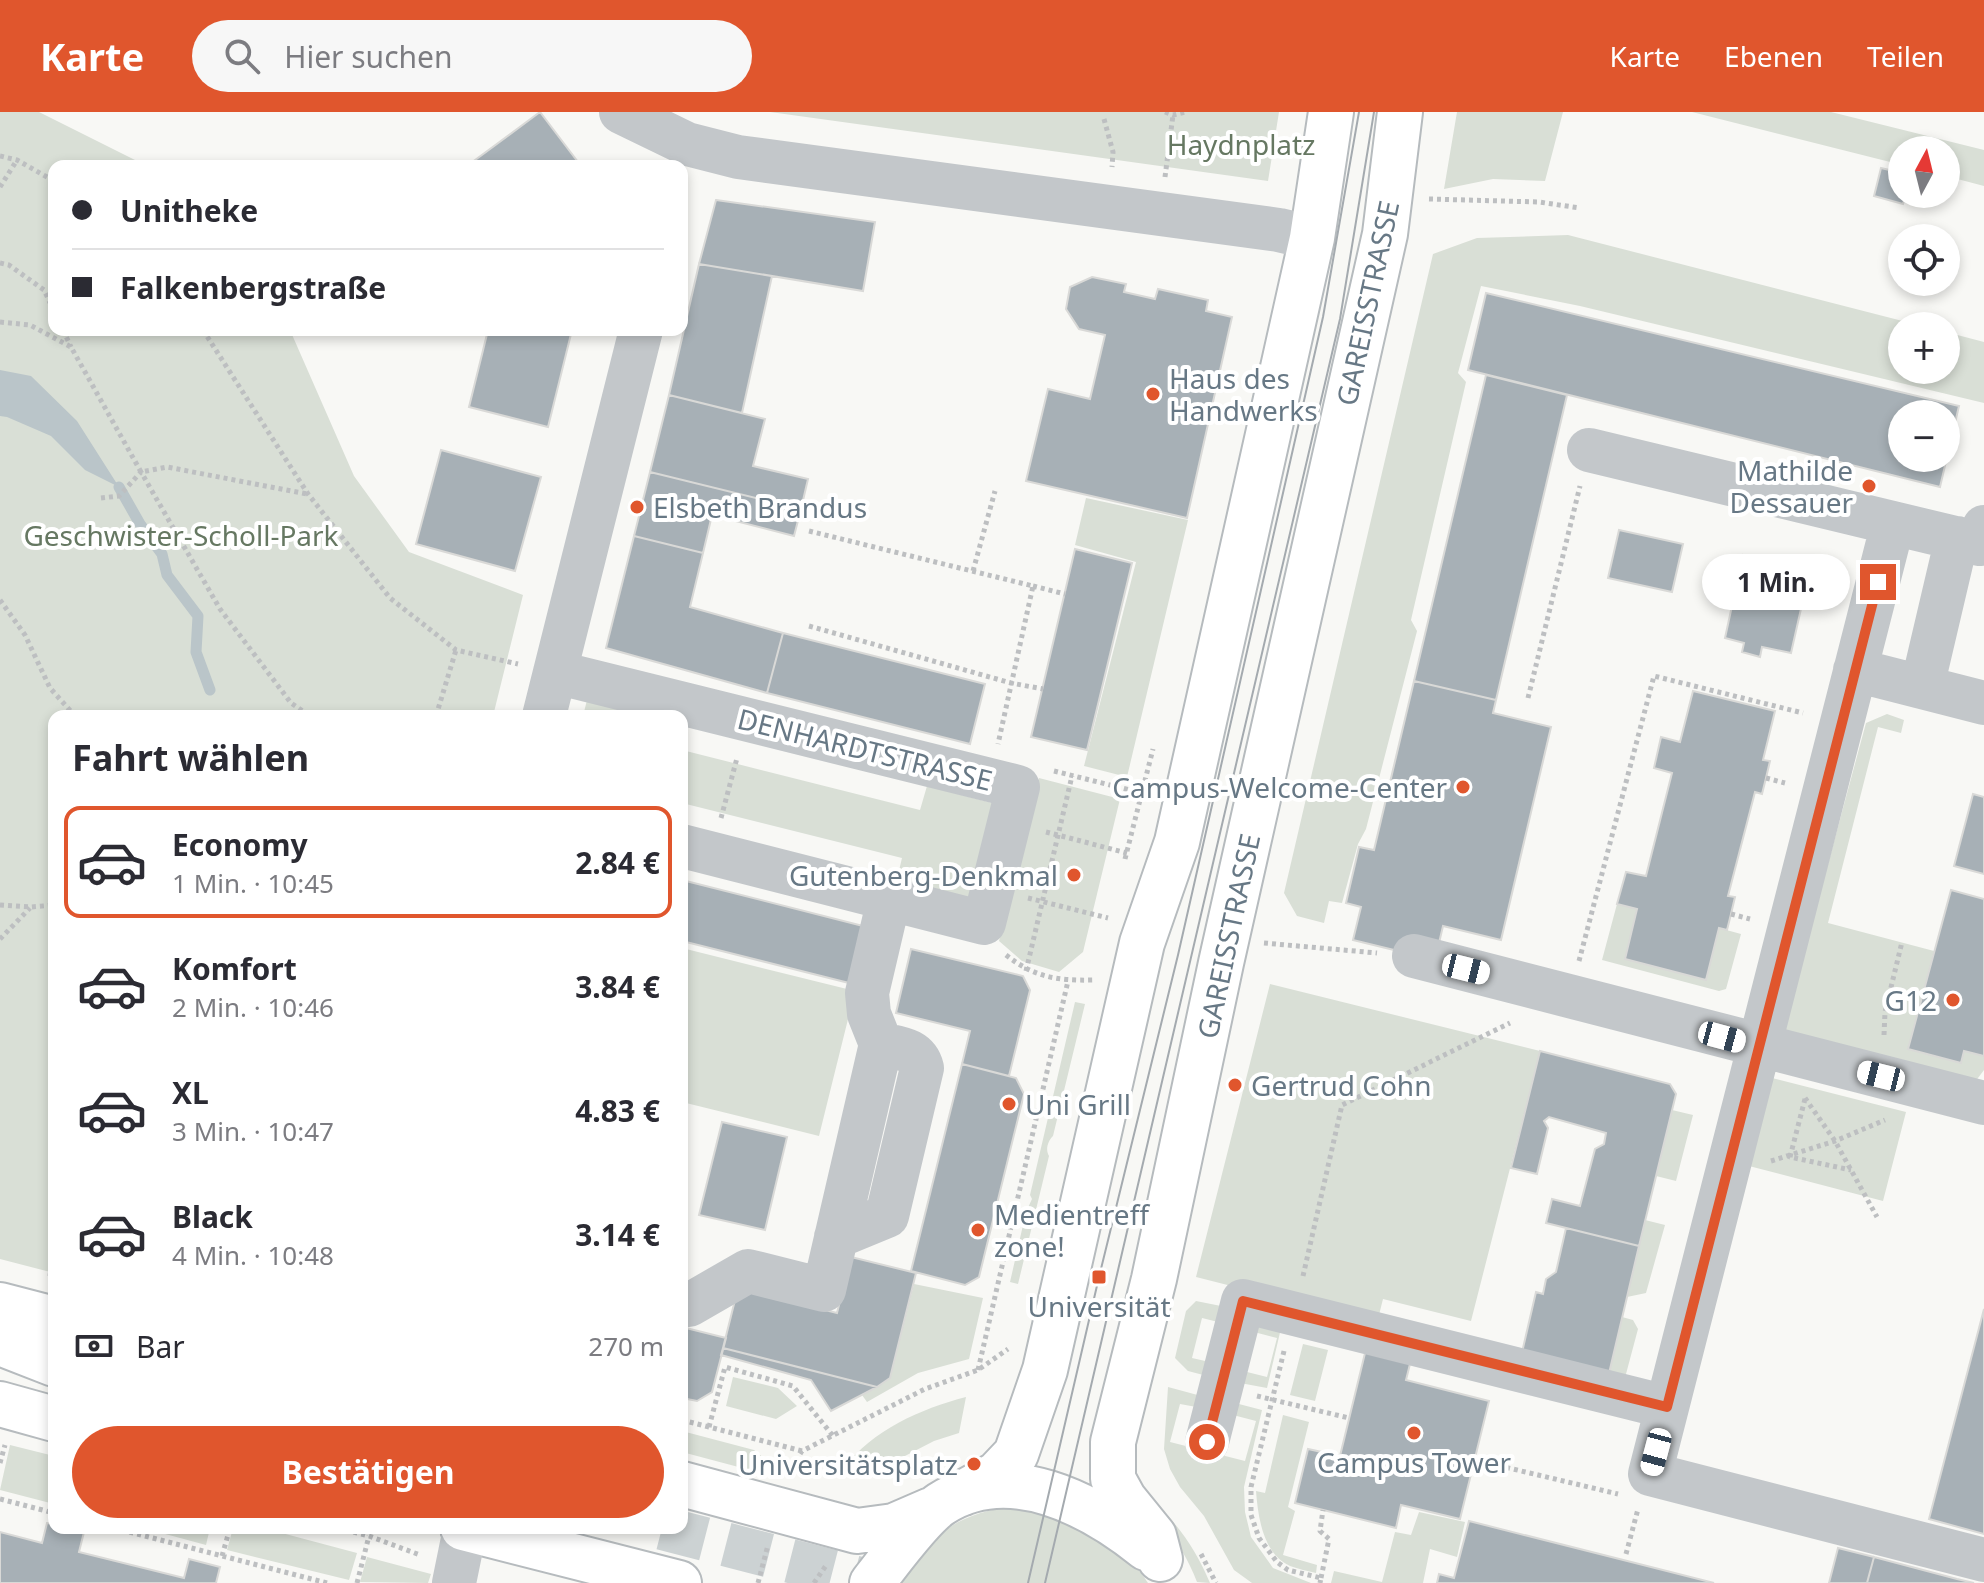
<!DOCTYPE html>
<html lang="de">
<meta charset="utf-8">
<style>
:root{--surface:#fff;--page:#f7f7f7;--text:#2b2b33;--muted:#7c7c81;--line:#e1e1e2;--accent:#e0562d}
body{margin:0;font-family:"Noto Sans",sans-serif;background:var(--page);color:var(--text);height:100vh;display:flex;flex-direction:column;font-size:30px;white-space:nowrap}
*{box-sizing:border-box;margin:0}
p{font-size:26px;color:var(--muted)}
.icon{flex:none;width:44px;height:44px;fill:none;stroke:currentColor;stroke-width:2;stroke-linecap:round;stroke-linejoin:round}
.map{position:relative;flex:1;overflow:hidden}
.panel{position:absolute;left:48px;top:598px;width:640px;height:824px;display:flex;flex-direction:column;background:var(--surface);border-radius:16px;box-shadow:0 4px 12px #0003}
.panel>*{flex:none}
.guide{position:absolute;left:48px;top:48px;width:640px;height:176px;border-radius:16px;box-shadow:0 4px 12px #0003;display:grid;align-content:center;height:176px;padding:0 24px;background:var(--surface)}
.needle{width:52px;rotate:7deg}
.controls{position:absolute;left:1888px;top:24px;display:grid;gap:16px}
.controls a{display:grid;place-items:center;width:72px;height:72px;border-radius:50%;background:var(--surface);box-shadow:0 4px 12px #0003;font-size:40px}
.end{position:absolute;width:36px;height:36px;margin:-18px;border:10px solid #e0562d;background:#fff;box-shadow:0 0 0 4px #fff}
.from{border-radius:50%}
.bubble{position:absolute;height:56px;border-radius:28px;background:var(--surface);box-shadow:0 4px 12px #0003;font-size:26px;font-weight:700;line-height:56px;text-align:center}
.car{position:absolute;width:24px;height:48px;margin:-24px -12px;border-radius:10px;box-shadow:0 0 6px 2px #0007;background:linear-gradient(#fff 24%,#345 0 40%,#fff 0 76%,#345 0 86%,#fff 0)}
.guide b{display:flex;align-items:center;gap:28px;height:76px;font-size:30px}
.guide b+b{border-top:2px solid var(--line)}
.guide i{width:20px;height:20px;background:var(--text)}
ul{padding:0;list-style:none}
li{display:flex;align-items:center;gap:24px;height:112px;margin:0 16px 12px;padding:0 8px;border:4px solid transparent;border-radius:16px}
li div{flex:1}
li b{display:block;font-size:30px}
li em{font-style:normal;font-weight:700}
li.selected{border-color:var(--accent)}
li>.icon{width:72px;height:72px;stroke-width:1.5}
h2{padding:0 24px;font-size:36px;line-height:96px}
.pay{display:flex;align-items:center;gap:20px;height:88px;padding:0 24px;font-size:30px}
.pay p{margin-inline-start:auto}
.button{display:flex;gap:16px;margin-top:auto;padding:16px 24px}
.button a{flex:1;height:92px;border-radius:48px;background:var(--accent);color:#fff;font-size:32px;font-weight:700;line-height:92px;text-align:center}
header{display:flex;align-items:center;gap:48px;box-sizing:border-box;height:112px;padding:0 40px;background:var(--accent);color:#fff}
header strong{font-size:38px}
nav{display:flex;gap:44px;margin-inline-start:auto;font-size:28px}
.search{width:560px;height:72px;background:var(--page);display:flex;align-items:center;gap:20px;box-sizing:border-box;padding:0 28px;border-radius:44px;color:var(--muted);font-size:30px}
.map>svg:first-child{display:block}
.green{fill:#d9dfd6}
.water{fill:#bac5c9}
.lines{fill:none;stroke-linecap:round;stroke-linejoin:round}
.stream{stroke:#bac5c9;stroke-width:11}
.building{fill:#a7b0b6;stroke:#d9d9d7;stroke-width:2;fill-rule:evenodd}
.major-tunnel{stroke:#ccd2d3;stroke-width:44;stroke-dasharray:44 22;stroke-linecap:butt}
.major-casing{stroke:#b6bbbe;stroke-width:48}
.path{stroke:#bdbfc1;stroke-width:5;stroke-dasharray:4 4;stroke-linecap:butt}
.minor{stroke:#c3c7ca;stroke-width:44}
.major{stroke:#fff;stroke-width:44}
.tram{stroke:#a4aaaf;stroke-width:2}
.route{stroke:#e0562d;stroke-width:10}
.poi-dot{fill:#e0562d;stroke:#fff;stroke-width:3}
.labels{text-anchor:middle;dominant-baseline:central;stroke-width:8;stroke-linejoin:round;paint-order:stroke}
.park-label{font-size:28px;fill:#667862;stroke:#fff}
.street-label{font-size:28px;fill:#677885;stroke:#fff}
.poi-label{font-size:28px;fill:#677885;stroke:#fff;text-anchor:start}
</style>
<header>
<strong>Karte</strong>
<div class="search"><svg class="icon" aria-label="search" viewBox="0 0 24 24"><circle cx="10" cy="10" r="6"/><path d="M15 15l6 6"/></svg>Hier suchen</div>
<nav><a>Karte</a><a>Ebenen</a><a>Teilen</a></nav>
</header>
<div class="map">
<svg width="1984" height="1471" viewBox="0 0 1984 1471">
<rect width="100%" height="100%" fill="#f8f8f5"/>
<path class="green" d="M 0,0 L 39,0 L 147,54 L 54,54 L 54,218 L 290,218 L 354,364 L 409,440 L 523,483 L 493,604 L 54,604 L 54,1161 L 0,1147 Z
M 770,0 L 1279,0 L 1268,69 Z
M 1457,0 L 1563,0 L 1545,69 L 1493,67 L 1444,77 Z
M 1692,0 L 1831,0 L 1984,38 L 1984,74 L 1946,64 L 1946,38 L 1902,38 L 1902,53 Z
M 1568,123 L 1922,214 L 1902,214 L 1902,258 L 1946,258 L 1946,220 L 1984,230 L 1984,291 L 1580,194 L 1481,174 L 1458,261 L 1466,270 L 1411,508 L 1417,519 L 1366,717 L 1358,732 L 1342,791 L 1329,789 L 1324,811 L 1297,804 L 1284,781 L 1433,142 L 1477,126 Z
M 1086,386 L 1188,408 L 1127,665 L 1084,654 L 1136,450 L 1075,433 Z
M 587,588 L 619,596 L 617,604 L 583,604 Z
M 1887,602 L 1904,608 L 1901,621 L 1878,615 L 1828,811 L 1934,839 L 1908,937 L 1964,939 L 1984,944 L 1984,958 L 1972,974 L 1781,926 L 1866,611 Z
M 682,638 L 920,698 L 927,674 L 1000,693 L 975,791 L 896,771 L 902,746 L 682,691 Z
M 1039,666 L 1120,687 L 1083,840 L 1059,860 L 1022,849 L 999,829 Z
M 1617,792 L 1637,797 L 1625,847 L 1706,867 L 1719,816 L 1741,822 L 1726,877 L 1719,879 L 1602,848 Z
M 682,836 L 855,879 L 819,1024 L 682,990 Z
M 1270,872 L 1540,939 L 1471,1209 L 1383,1187 L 1377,1211 L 1196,1165 Z
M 1075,890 L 1085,892 L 1053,1024 C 1048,1029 1045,1037 1049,1044 L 1018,1172 L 1010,1170 L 1026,1100 L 1032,1087 L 1030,1083 Z
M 1772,966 L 1906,1000 L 1883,1089 L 1749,1054 Z
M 1672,998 L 1693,1003 L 1676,1069 L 1656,1064 Z
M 1645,1108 L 1665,1113 L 1646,1181 L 1627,1185 Z
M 914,1172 L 983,1186 L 969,1247 L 918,1261 L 867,1290 L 862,1283 L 890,1266 Z
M 1196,1189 L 1226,1195 L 1222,1211 L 1202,1206 L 1192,1246 L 1214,1251 L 1211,1265 L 1188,1259 L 1175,1246 L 1186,1199 Z
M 1622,1205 L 1633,1208 L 1638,1217 L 1626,1262 L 1607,1270 Z
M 1258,1206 L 1282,1212 L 1267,1276 L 1240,1271 L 1243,1259 L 1267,1265 L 1277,1226 L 1254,1220 Z
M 1303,1232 L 1328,1238 L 1315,1289 L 1290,1283 Z
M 733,1265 L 778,1276 L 797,1294 L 776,1307 L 726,1294 Z
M 1168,1275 L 1205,1285 L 1202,1296 L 1180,1292 L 1170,1330 L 1245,1349 L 1256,1309 L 1233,1303 L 1235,1291 L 1262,1298 L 1244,1375 L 1245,1400 L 1251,1425 L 1273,1456 L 1311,1471 L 1252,1471 L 1234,1458 L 1204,1404 L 1180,1375 L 1170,1357 L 1164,1337 Z
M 966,1285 L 959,1321 L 934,1329 L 872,1361 L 844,1356 C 873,1318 920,1297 966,1285 Z
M 1283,1303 L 1309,1310 L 1288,1395 L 1295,1399 L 1283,1443 L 1317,1453 L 1316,1461 C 1308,1459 1298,1457 1290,1454 C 1263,1442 1258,1405 1256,1379 L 1265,1381 Z
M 682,1319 L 754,1338 L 765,1347 L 761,1361 L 682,1340 Z
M 10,1333 L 54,1344 L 54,1392 L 0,1378 Z
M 1129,1366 C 1165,1397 1192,1427 1210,1471 L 1197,1470 C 1182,1430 1155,1400 1129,1366 Z
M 1017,1394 L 1059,1400 L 1131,1446 L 1148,1471 L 890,1471 C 932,1426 952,1401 1017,1394 Z
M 1419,1400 L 1465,1410 L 1457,1445 L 1430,1437 L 1423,1471 L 1331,1471 L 1334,1459 L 1382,1470 L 1395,1420 L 1411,1423 Z
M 143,1416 L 210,1416 L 206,1433 Z
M 233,1416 L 273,1416 L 278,1420 L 357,1441 L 349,1468 L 227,1438 Z
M 367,1445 L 431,1462 L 428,1471 L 360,1470 Z"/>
<path class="water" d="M 0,258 L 31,264 L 77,309 L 119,375 L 85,358 L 51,324 L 7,305 L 0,304 Z"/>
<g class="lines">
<path class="stream" d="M 119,375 L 140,412 L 162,442 L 167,463 L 198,504 L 196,540 L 210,578"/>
</g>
<path class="building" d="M 540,0 L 581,54 L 467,54 Z
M 1881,56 L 1902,61 L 1902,82 L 1906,82 L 1903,92 L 1874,84 Z
M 716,88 L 875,110 L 863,179 L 699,152 Z
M 699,152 L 772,164 L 742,301 L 669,283 Z
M 1092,165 L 1126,172 L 1124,180 L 1155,187 L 1158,177 L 1208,188 L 1206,199 L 1232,205 L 1187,406 L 1026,369 L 1048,277 L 1090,287 L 1105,223 L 1079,217 L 1066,197 L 1070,175 Z
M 1486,181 L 1959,294 L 1940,375 L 1468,258 ZM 1902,302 L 1946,302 L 1946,346 L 1902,346 Z
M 488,218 L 572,218 L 548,315 L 469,295 Z
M 1486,263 L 1567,283 L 1496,588 L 1414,569 Z
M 669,283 L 765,307 L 753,354 L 808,367 L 801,397 L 650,360 Z
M 441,338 L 541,365 L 515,459 L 416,432 Z
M 650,360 L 801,397 L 794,424 L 712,403 L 703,441 L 634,424 Z
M 1619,418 L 1683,432 L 1672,480 L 1608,466 Z
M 634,424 L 703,441 L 690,495 L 783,521 L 767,581 L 606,536 Z
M 1075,437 L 1132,451 L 1087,638 L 1031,625 Z
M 1743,443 L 1810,457 L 1791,541 L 1762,535 L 1760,545 L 1742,540 L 1744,531 L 1725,526 Z
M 783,521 L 985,572 L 970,632 L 767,581 Z
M 1414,569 L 1496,588 L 1493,601 L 1551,615 L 1501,828 L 1443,814 L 1435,848 L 1353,828 L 1361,795 L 1346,791 L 1359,735 L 1374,738 Z
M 1693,579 L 1775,599 L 1763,648 L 1770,649 L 1766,666 L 1762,682 L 1755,680 L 1728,784 L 1735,785 L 1731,802 L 1727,818 L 1719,816 L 1706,868 L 1625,847 L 1637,797 L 1617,792 L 1626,760 L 1646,764 L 1672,661 L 1654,656 L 1661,625 L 1680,630 Z
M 1973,682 L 1984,685 L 1984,762 L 1954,754 Z
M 682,768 L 863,814 L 849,871 L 682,829 Z
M 1951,778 L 1984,787 L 1984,944 L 1964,939 L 1961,951 L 1908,937 Z
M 911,837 L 1023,864 L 1030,878 L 1009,964 L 962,952 L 970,919 L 896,901 Z
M 1540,939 L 1670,972 L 1676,982 L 1639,1134 L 1546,1111 L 1552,1087 L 1580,1094 L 1595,1037 L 1604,1032 L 1606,1021 L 1549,1005 L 1544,1009 L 1548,1016 L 1537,1062 L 1511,1056 Z
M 962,952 L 1016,966 L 1024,982 L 979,1165 L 965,1173 L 911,1159 Z
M 722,1010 L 787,1025 L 765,1118 L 699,1103 Z
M 1566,1116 L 1639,1134 L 1607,1270 L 1520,1249 L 1536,1180 L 1543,1182 L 1546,1167 L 1556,1160 Z
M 851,1145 L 916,1161 L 890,1266 L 877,1275 L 723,1236 L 738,1176 L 837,1201 Z
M 1984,1197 L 1984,1422 L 1929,1407 Z
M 682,1215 L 726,1226 L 712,1280 L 697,1289 L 682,1286 Z
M 723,1236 L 877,1275 L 831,1299 L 811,1268 L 721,1243 Z
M 1366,1237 L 1411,1248 L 1406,1268 L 1489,1289 L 1460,1407 L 1401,1393 L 1396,1416 L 1295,1391 L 1308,1337 L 1340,1344 Z
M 1469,1409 L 1651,1455 L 1714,1471 L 1437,1471 L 1439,1462 L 1454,1466 Z
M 47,1411 L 54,1412 L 54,1416 L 84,1420 L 79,1440 L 184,1466 L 189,1447 L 220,1455 L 216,1471 L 0,1471 L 0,1420 L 42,1431 Z
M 1838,1436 L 1874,1445 L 1867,1471 L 1829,1471 Z
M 1874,1445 L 1957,1467 L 1974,1471 L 1867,1471 Z"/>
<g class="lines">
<path class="major-tunnel" d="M 662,1416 L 876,1471"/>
<g class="major-casing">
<path id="major" d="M 0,1193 L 54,1207
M 0,1231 L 54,1252
M 0,1292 L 54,1307
M 682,1372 L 857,1419 L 894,1414 L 931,1398
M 963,1381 L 997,1362 L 1016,1342 L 1045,1258 L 1142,831 L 1177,730 L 1312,126 L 1331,0
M 463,1416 L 679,1471
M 1160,1447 L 1154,1424 L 1124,1387 L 1113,1367 L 1113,1330 L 1154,1167 L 1221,851 L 1385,122 L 1400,0
M 872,1471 C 889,1450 920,1406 941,1392 C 1009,1348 1091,1392 1146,1436"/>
</g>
<path class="path" d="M 1165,0 L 1173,3 L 1186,0
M 1104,7 L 1113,40 L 1112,55
M 0,44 L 17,48 L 54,69
M 1165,65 L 1173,3
M 0,75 L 17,48
M 1429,87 L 1539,90 L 1580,96
M 0,151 L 9,153 L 44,178 L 54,199
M 0,210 L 30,213 L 71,235 L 141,360 L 167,355 L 307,382
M 63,218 L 71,235
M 203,218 L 308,382 L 390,486 L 456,538 L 518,552
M 101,386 L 119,384 L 141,360 L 220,497 L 291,591 L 310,604
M 809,419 L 1033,474 L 998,632
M 973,459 L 995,379
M 1033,474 L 1065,482
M 0,488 L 25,523 L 50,576 L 75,604
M 809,514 L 1011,571 L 1043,577
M 1528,586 L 1580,374
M 436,604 L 456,538
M 1054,659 L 1142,681
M 1766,666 L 1785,671
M 721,706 L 737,646
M 1046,720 L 1127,741
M 1125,747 L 1153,637
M 1028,786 L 1108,806
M 0,793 L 31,795 L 54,793
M 1731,802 L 1750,807
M 0,827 L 30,796
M 1264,831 L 1377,841
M 1006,843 C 1034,865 1057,869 1093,868
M 1579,849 L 1654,564 L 1803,601
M 1026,859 L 1072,664
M 1884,923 L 1885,900 L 1902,830
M 1805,986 L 1835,1029 L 1877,1105
M 1805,987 L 1790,1045 L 1851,1058
M 1771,1049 L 1835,1029 L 1885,1008
M 50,1164 L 54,1130
M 1303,1164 L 1342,993 L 1510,911
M 1284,1239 L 1251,1375 L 1251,1403 L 1259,1426 L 1277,1450 L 1288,1458 L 1321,1466 L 1320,1471
M 978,1258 L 1068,869
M 1257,1284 L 1349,1306
M 682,1308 L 802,1339
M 709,1315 L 725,1255 L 793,1274 L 833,1324
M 1475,1348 L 1618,1382
M 0,1351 L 5,1333
M 787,1362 L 802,1339 L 925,1277 L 978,1258 L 1008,1237
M 0,1387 L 54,1401
M 114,1416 L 327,1471
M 338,1416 L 369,1424 L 420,1443
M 1201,1442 L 1216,1471
M 1626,1442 L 1638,1397
M 222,1444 L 230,1416
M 1321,1466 L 1329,1427 L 1320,1419 L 1323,1398
M 357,1471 L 369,1424
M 758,1471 L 768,1433
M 814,1471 L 827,1452"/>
<path class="minor" d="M 621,0 L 687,32 L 738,45 L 1279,118 L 1312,126
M 1589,338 L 1980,432 L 1984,415
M 1893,411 L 1650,1362 L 1984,1448
M 1855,558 L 1984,591
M 555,560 L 1018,675 L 984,811 L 682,734
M 1922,575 L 1957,426
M 544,604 L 641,218
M 1414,844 L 1984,991
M 836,1125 L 887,1104 L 922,956 C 917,936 898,936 881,932
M 682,1191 L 689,1193 L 748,1159 L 824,1178 L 881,932 L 869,902 L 867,881 L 889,787
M 1207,1330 L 1243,1189 L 1667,1295
M 454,1471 L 465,1417"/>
<use href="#major" class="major"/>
<path class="tram" d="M 1028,1471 L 1099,1165 L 1178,843 L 1323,205 L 1359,0
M 1045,1471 L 1340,207 L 1374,0"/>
</g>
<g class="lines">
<path class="route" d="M 1207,1330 L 1243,1189 L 1667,1295 L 1878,470"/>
</g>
<g class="poi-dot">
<circle cx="1153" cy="282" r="8"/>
<circle cx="1869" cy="374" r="8"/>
<circle cx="637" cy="395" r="8"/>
<circle cx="1463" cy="675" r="8"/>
<circle cx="1074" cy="763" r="8"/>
<circle cx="1953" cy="888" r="8"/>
<circle cx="1235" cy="973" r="8"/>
<circle cx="1009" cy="992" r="8"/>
<circle cx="978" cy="1118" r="8"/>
<rect x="1091" y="1157" width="16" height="16" rx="4"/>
<circle cx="1414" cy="1321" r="8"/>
<circle cx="974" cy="1352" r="8"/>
</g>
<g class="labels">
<g class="park-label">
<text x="1241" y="32">Haydnplatz</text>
<text x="181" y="423">Geschwister-Scholl-Park</text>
</g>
<g class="street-label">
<text transform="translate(1367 191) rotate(-78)">GAREISSTRASSE</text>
<text transform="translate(865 637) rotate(14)">DENHARDTSTRASSE</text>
<text transform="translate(1228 824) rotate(-78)">GAREISSTRASSE</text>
</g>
<g class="poi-label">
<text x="1169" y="266">Haus des<tspan x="1169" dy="32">Handwerks</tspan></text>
<text x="1853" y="358" text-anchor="end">Mathilde<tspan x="1853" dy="32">Dessauer</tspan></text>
<text x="653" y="395">Elsbeth Brandus</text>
<text x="1447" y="675" text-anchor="end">Campus-Welcome-Center</text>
<text x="1058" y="763" text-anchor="end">Gutenberg-Denkmal</text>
<text x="1937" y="888" text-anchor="end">G12</text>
<text x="1251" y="973">Gertrud Cohn</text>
<text x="1025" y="992">Uni Grill</text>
<text x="994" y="1102">Medientreff<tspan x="994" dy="32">zone!</tspan></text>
<text x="1099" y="1194" text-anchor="middle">Universität</text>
<text x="1414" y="1350" text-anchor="middle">Campus Tower</text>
<text x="958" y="1352" text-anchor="end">Universitätsplatz</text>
</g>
</g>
</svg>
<div class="controls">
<a><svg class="needle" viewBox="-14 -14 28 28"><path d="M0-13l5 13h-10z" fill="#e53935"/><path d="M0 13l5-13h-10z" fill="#7c7c81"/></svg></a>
<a><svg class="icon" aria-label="locate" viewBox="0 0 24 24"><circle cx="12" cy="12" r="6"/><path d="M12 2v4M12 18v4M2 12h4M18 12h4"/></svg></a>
<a>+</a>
<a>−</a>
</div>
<i class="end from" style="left:1207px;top:1330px"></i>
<i class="end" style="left:1878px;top:470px"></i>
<div class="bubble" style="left:1702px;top:442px;width:148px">1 Min.</div>
<i class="car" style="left:1466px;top:857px;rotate:104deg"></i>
<i class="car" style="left:1722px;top:925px;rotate:105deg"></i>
<i class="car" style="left:1881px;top:964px;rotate:284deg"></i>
<i class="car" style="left:1656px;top:1340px;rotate:195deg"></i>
<div class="guide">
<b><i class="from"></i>Unitheke</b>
<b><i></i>Falkenbergstraße</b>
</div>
<section class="panel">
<h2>Fahrt wählen</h2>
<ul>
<li class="selected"><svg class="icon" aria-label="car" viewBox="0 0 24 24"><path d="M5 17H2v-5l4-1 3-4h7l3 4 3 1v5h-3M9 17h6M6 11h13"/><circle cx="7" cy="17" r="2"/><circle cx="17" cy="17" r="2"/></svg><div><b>Economy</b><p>1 Min. · 10:45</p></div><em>2.84 €</em></li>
<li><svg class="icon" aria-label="car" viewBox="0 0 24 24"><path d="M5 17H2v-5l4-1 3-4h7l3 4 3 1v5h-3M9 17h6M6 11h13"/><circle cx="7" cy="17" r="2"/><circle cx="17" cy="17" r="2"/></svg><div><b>Komfort</b><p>2 Min. · 10:46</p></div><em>3.84 €</em></li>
<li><svg class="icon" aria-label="car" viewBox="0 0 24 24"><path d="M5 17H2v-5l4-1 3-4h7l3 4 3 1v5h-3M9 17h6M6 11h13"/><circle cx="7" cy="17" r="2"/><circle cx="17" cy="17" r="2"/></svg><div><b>XL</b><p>3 Min. · 10:47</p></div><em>4.83 €</em></li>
<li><svg class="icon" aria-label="car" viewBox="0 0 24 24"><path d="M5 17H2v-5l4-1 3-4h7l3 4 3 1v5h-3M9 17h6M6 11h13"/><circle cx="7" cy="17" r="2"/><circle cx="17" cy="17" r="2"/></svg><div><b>Black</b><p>4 Min. · 10:48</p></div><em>3.14 €</em></li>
</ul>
<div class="pay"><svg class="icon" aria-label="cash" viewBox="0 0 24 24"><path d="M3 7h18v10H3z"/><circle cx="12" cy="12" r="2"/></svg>Bar<p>270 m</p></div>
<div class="button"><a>Bestätigen</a></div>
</section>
</div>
